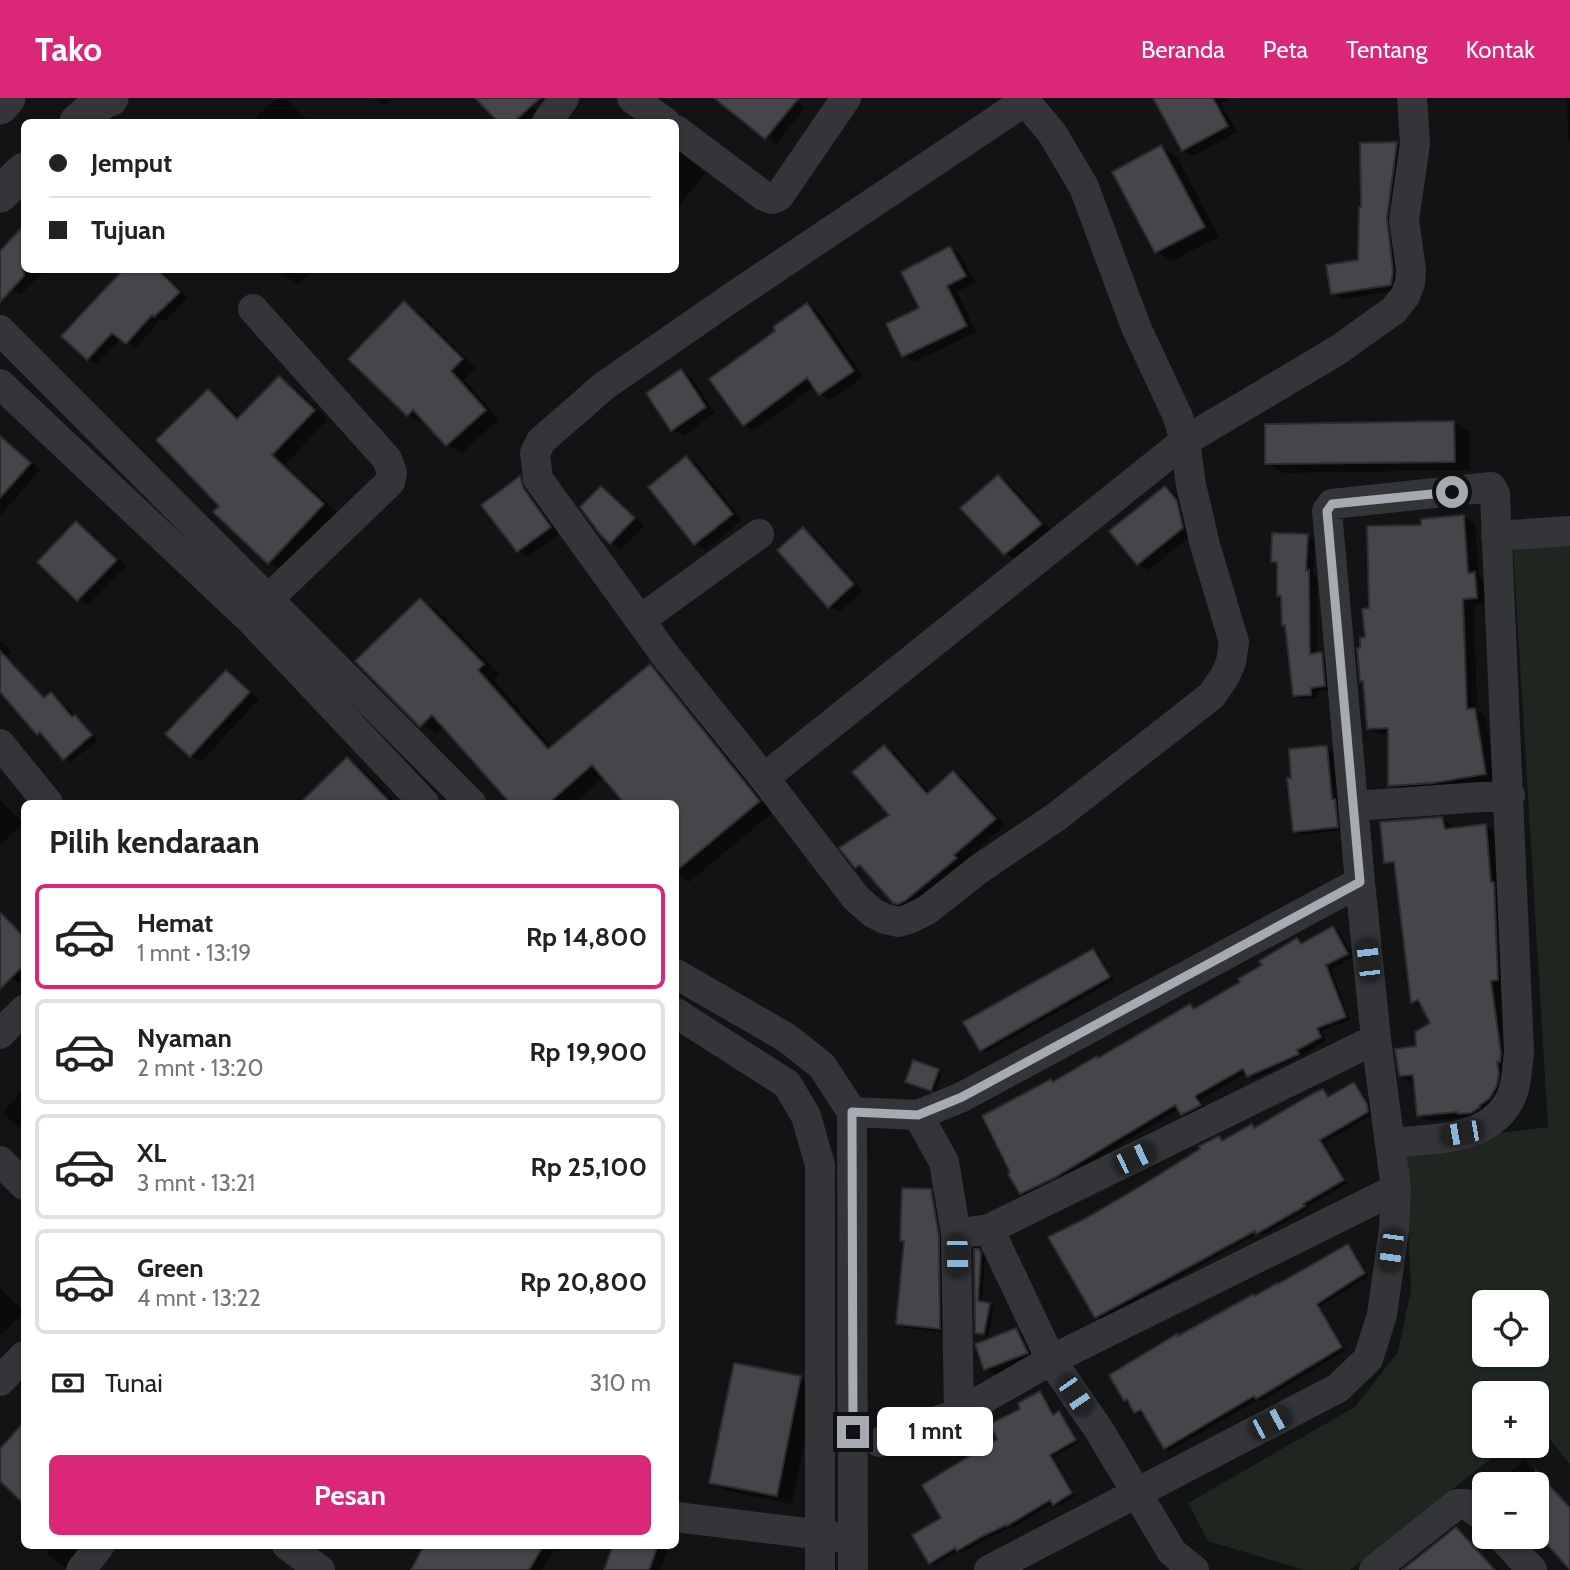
<!DOCTYPE html>
<html lang="id">
<meta charset="utf-8">
<style>
:root{--surface:#fff;--page:#f6f6f6;--text:#222;--muted:#767676;--line:#e0e0e0;--accent:#db2777}
body{margin:0;font-family:Cabin,sans-serif;background:var(--page);color:var(--text);height:100vh;display:flex;flex-direction:column;font-size:26px;white-space:nowrap}
*{box-sizing:border-box;margin:0}
p{font-size:23px;color:var(--muted)}
.icon{flex:none;width:38px;height:38px;fill:none;stroke:currentColor;stroke-width:2;stroke-linecap:round;stroke-linejoin:round}
.map{position:relative;flex:1;overflow:hidden}
.panel{position:absolute;left:21px;top:702px;width:658px;height:749px;display:flex;flex-direction:column;background:var(--surface);border-radius:10px;box-shadow:0 2px 5px #0004}
.panel>*{flex:none}
.hud{position:absolute;left:21px;top:21px;width:658px;height:154px;border-radius:10px;box-shadow:0 2px 5px #0004;display:grid;align-content:center;height:154px;padding:0 28px;background:var(--surface)}
.buttons{position:absolute;left:1472px;top:1192px;display:grid;gap:14px}
.buttons a{display:grid;place-items:center;width:77px;height:77px;border-radius:10px;background:var(--surface);box-shadow:0 2px 5px #0004;font-size:35px}
.end{position:absolute;width:32px;height:32px;margin:-16px;border:9px solid #a5aab3;background:#111;box-shadow:0 0 0 4px #111}
.from{border-radius:50%}
.bubble{position:absolute;height:49px;border-radius:10px;background:var(--surface);box-shadow:0 2px 5px #0004;font-size:23px;font-weight:700;line-height:49px;text-align:center}
.car{position:absolute;width:21px;height:42px;margin:-21px -10px;border-radius:9px;box-shadow:0 0 5px 2px #0007;background:linear-gradient(#222 24%,#8ab4d8 0 40%,#222 0 76%,#8ab4d8 0 86%,#222 0)}
.hud b{display:flex;align-items:center;gap:24px;height:66px;font-size:26px}
.hud b+b{border-top:2px solid var(--line)}
.hud i{width:18px;height:18px;background:var(--text)}
ul{padding:0;list-style:none}
li{display:flex;align-items:center;gap:21px;height:105px;margin:0 14px 10px;padding:0 14px;border:4px solid var(--line);border-radius:10px}
li div{flex:1}
li b{display:block;font-size:26px}
li em{font-style:normal;font-weight:700}
li.selected{border-color:var(--accent)}
li>.icon{width:63px;height:63px;stroke-width:1.5}
h2{padding:0 28px;font-size:32px;line-height:84px}
.pay{display:flex;align-items:center;gap:18px;height:77px;padding:0 28px;font-size:26px}
.pay p{margin-inline-start:auto}
.button{display:flex;gap:14px;margin-top:auto;padding:14px 28px}
.button a{flex:1;height:80px;border-radius:10px;background:var(--accent);color:#fff;font-size:28px;font-weight:700;line-height:80px;text-align:center}
header{display:flex;align-items:center;gap:42px;box-sizing:border-box;height:98px;padding:0 35px;background:var(--accent);color:#fff}
header strong{font-size:33px}
nav{display:flex;gap:38px;margin-inline-start:auto;font-size:24px}
.map>svg:first-child{display:block}
.green{fill:#1f2620;fill-rule:evenodd}
.shadow{fill:#0007}
.building{fill:#444649;stroke:#2d2d30;stroke-width:2}
.lines{fill:none;stroke-linecap:round;stroke-linejoin:round}
.minor{stroke:#343538;stroke-width:30}
.tertiary{stroke:#343538;stroke-width:37}
.route{stroke:#a5aab3;stroke-width:9}
</style>
<header>
<strong>Tako</strong>
<nav><a>Beranda</a><a>Peta</a><a>Tentang</a><a>Kontak</a></nav>
</header>
<div class="map">
<svg width="1570" height="1472" viewBox="0 0 1570 1472">
<rect width="100%" height="100%" fill="#121314"/>
<path class="green" d="M 1570,446 L 1570,1366 L 1537,1326 L 1536,1295 L 1484,1295 L 1484,1348 L 1507,1348 L 1350,1472 L 1305,1472 L 1208,1443 L 1188,1405 L 1355,1309 L 1398,1254 L 1411,1192 L 1404,1047 L 1548,1029 L 1513,450 ZM 1484,1204 L 1536,1204 L 1536,1256 L 1484,1256 Z"/>
<path class="shadow" d="M 277,0 L 286,1 L 309,24 L 261,24 L 256,19 Z
M 374,0 L 392,0 L 384,8 Z
M 477,0 L 524,0 L 537,13 L 525,24 L 500,24 Z
M 717,0 L 793,0 L 805,10 L 776,46 Z
M 1155,0 L 1235,0 L 1221,5 L 1237,34 L 1193,58 L 1183,52 Z
M 1567,0 L 1570,0 L 1570,43 L 1568,42 Z
M 1397,46 L 1407,52 L 1401,192 L 1343,201 L 1333,195 L 1359,163 L 1363,111 L 1362,47 Z
M 1161,49 L 1177,59 L 1219,139 L 1172,163 L 1156,154 Z
M 676,51 L 705,75 L 676,112 Z
M 24,129 L 24,172 L 45,172 L 20,197 L 0,181 L 0,155 Z
M 950,150 L 960,156 L 975,184 L 957,194 L 976,234 L 914,264 L 904,258 L 922,210 Z
M 116,172 L 161,172 L 188,200 L 165,223 L 161,221 L 136,250 L 121,240 L 97,266 L 88,261 L 121,176 Z
M 278,172 L 314,172 L 298,187 Z
M 404,205 L 419,214 L 476,270 L 464,282 L 499,321 L 462,355 L 447,347 L 425,323 L 423,325 L 408,317 L 351,261 Z
M 807,207 L 818,213 L 863,279 L 830,302 L 820,296 L 815,288 L 754,333 L 744,327 L 778,233 Z
M 681,273 L 691,279 L 715,315 L 683,338 L 673,332 Z
M 280,280 L 294,289 L 328,321 L 285,367 L 338,415 L 284,473 L 269,465 L 215,414 L 221,408 L 208,293 L 223,302 L 241,320 Z
M 1454,325 L 1470,334 L 1470,372 L 1283,375 L 1267,365 Z
M 0,337 L 40,372 L 0,418 Z
M 686,360 L 697,366 L 742,422 L 706,452 L 695,446 Z
M 999,379 L 1009,385 L 1051,432 L 1015,461 L 1005,455 Z
M 520,380 L 530,386 L 560,435 L 528,459 L 518,453 Z
M 601,390 L 611,396 L 644,427 L 621,451 L 611,445 Z
M 1165,390 L 1175,396 L 1187,410 L 1193,436 L 1148,472 L 1138,466 Z
M 1464,419 L 1475,426 L 1479,478 L 1486,483 L 1488,506 L 1474,507 L 1477,613 L 1486,618 L 1496,682 L 1446,690 L 1401,694 L 1390,687 L 1389,636 L 1380,637 L 1368,630 L 1365,585 L 1361,583 L 1371,512 L 1423,428 Z
M 77,425 L 87,431 L 126,468 L 88,507 L 78,501 Z
M 803,431 L 814,437 L 863,493 L 839,514 L 829,508 Z
M 1307,438 L 1315,442 L 1313,477 L 1317,479 L 1317,557 L 1322,556 L 1329,561 L 1332,592 L 1318,593 L 1318,600 L 1302,601 L 1295,597 L 1287,529 L 1283,527 L 1279,466 L 1272,463 Z
M 420,502 L 436,511 L 499,576 L 493,582 L 552,649 L 650,568 L 666,577 L 775,713 L 689,784 L 676,775 L 676,705 L 626,705 L 604,679 L 575,705 L 512,705 L 445,628 L 437,636 L 421,627 Z
M 0,543 L 11,553 L 6,558 L 46,601 L 51,596 L 58,600 L 98,642 L 71,664 L 64,660 L 46,638 L 38,636 L 6,598 L 0,595 Z
M 226,574 L 236,580 L 259,601 L 201,664 L 191,658 Z
M 885,649 L 895,655 L 931,696 L 954,675 L 964,681 L 1005,727 L 964,764 L 966,766 L 905,810 L 894,804 L 868,774 L 856,769 L 892,717 Z
M 1327,649 L 1334,654 L 1344,732 L 1301,737 L 1294,733 L 1293,681 Z
M 347,662 L 363,671 L 396,705 L 302,705 Z
M 0,702 L 23,725 L 0,748 Z
M 1441,721 L 1453,728 L 1454,731 L 1486,728 L 1497,735 L 1509,888 L 1501,889 L 1512,962 L 1501,1006 L 1467,1019 L 1429,1023 L 1418,1017 L 1416,983 L 1411,984 L 1400,977 L 1432,926 L 1425,911 L 1413,904 L 1396,770 L 1386,764 Z
M 9,825 L 24,837 L 24,879 L 19,885 L 0,869 L 0,829 Z
M 1333,830 L 1339,833 L 1353,859 L 1331,871 L 1350,922 L 1322,933 L 1326,942 L 1303,957 L 1254,981 L 1247,975 L 1200,1002 L 1206,1011 L 1188,1020 L 1179,1011 L 1061,1082 L 1027,1099 L 1021,1095 L 1051,983 L 1055,985 L 1099,962 L 1190,908 L 1197,912 L 1242,885 L 1297,842 L 1304,846 Z
M 1093,853 L 1098,855 L 1114,882 L 986,954 L 981,952 Z
M 938,973 L 942,976 L 935,994 L 912,986 Z
M 1354,986 L 1359,989 L 1372,1010 L 1372,1017 L 1324,1045 L 1348,1085 L 1307,1109 L 1308,1111 L 1263,1137 L 1259,1135 L 1101,1222 L 1096,1219 L 1089,1121 L 1219,1040 L 1225,1043 L 1252,1028 L 1257,1031 L 1323,993 L 1330,999 Z
M 24,990 L 24,1034 L 3,1015 Z
M 930,1093 L 938,1097 L 946,1143 L 947,1235 L 905,1230 L 898,1225 L 905,1144 L 902,1142 Z
M 1348,1148 L 1353,1151 L 1369,1178 L 1320,1208 L 1346,1252 L 1262,1303 L 1259,1301 L 1170,1353 L 1166,1350 L 1145,1315 L 1140,1317 L 1135,1314 L 1131,1305 L 1126,1302 L 1180,1239 Z
M 979,1153 L 985,1159 L 982,1205 L 994,1209 L 988,1238 L 977,1234 Z
M 0,1190 L 24,1214 L 0,1237 Z
M 1016,1232 L 1027,1238 L 1037,1260 L 996,1277 L 986,1271 Z
M 800,1280 L 816,1289 L 792,1406 L 727,1393 L 711,1384 Z
M 1040,1295 L 1045,1298 L 1055,1317 L 1059,1315 L 1063,1318 L 1079,1344 L 1053,1359 L 1076,1398 L 1059,1408 L 1053,1405 L 1013,1430 L 1011,1429 L 986,1441 L 963,1455 L 959,1453 L 935,1467 L 931,1465 L 943,1421 L 1000,1341 L 1023,1311 Z
M 22,1341 L 24,1343 L 24,1403 L 0,1380 L 0,1353 Z
M 1524,1362 L 1570,1410 L 1570,1469 L 1536,1386 L 1497,1386 Z
M 1456,1431 L 1492,1467 L 1500,1472 L 1405,1472 Z
M 42,1447 L 88,1447 L 68,1472 L 47,1456 L 49,1453 Z
M 426,1447 L 557,1447 L 542,1472 L 413,1472 Z
M 658,1447 L 667,1453 L 660,1472 L 606,1472 Z"/>
<path class="building" d="M 475,0 L 540,0 L 514,24 L 498,24 Z
M 714,0 L 799,0 L 765,41 Z
M 1153,0 L 1213,0 L 1228,28 L 1182,53 Z
M 1397,44 L 1387,120 L 1393,173 L 1391,187 L 1331,196 L 1326,167 L 1358,162 L 1359,109 L 1361,109 L 1360,45 Z
M 1161,47 L 1205,129 L 1155,155 L 1112,74 Z
M 24,127 L 24,178 L 0,204 L 0,153 Z
M 950,148 L 966,178 L 947,188 L 967,228 L 902,259 L 886,226 L 919,210 L 901,174 Z
M 123,172 L 158,172 L 180,194 L 154,219 L 152,217 L 126,246 L 112,235 L 87,262 L 61,238 Z
M 404,203 L 463,261 L 451,273 L 486,312 L 446,348 L 413,312 L 407,318 L 348,261 Z
M 807,205 L 854,273 L 819,297 L 807,280 L 743,328 L 709,281 L 775,233 L 773,229 Z
M 681,271 L 706,309 L 671,333 L 646,295 Z
M 279,278 L 315,312 L 272,357 L 324,406 L 268,466 L 213,414 L 219,408 L 156,342 L 208,291 L 237,321 Z
M 1454,323 L 1455,364 L 1265,366 L 1265,326 Z
M 0,338 L 31,365 L 0,400 Z
M 686,358 L 733,416 L 694,447 L 648,389 Z
M 998,377 L 1042,426 L 1004,457 L 960,410 Z
M 520,378 L 524,391 L 551,429 L 517,454 L 481,407 Z
M 601,388 L 635,420 L 610,446 L 600,436 L 580,409 Z
M 1165,388 L 1177,403 L 1183,430 L 1137,467 L 1109,433 Z
M 1464,417 L 1468,475 L 1475,474 L 1477,500 L 1463,501 L 1467,611 L 1475,610 L 1486,676 L 1433,685 L 1388,688 L 1388,630 L 1367,631 L 1363,583 L 1360,584 L 1357,550 L 1360,550 L 1360,540 L 1365,539 L 1362,511 L 1369,510 L 1367,428 L 1421,427 L 1421,421 Z
M 76,423 L 117,462 L 77,503 L 37,464 Z
M 803,429 L 854,486 L 828,510 L 777,452 Z
M 1272,435 L 1308,436 L 1306,473 L 1309,472 L 1310,556 L 1322,554 L 1325,588 L 1311,590 L 1311,597 L 1293,598 L 1285,527 L 1282,528 L 1281,498 L 1277,498 L 1277,464 L 1271,464 Z
M 420,500 L 484,566 L 478,572 L 548,651 L 650,566 L 760,703 L 676,773 L 676,705 L 624,705 L 592,667 L 549,705 L 510,705 L 432,617 L 420,629 L 355,563 Z
M 0,553 L 44,600 L 51,594 L 72,619 L 75,617 L 92,637 L 63,662 L 40,634 L 37,637 L 0,594 Z
M 226,572 L 250,594 L 190,659 L 165,636 Z
M 884,647 L 927,696 L 953,673 L 996,721 L 954,757 L 957,760 L 905,803 L 898,806 L 893,805 L 860,767 L 855,770 L 839,750 L 889,717 L 852,674 Z
M 1322,648 L 1327,648 L 1332,701 L 1335,701 L 1338,729 L 1293,734 L 1287,680 L 1291,680 L 1289,651 Z
M 347,659 L 391,705 L 300,705 Z
M 1442,719 L 1445,731 L 1486,726 L 1491,784 L 1494,784 L 1498,882 L 1491,883 L 1501,955 L 1500,964 L 1497,964 L 1499,975 L 1497,987 L 1490,1000 L 1480,1007 L 1480,1009 L 1471,1015 L 1458,1016 L 1457,1014 L 1417,1018 L 1413,977 L 1399,978 L 1395,951 L 1416,948 L 1415,934 L 1430,925 L 1418,902 L 1411,905 L 1394,764 L 1384,765 L 1380,724 Z
M 0,814 L 24,839 L 24,867 L 0,891 Z
M 1333,828 L 1348,856 L 1326,867 L 1346,919 L 1317,930 L 1321,939 L 1297,952 L 1299,956 L 1247,979 L 1243,971 L 1195,998 L 1201,1007 L 1181,1017 L 1175,1007 L 1054,1080 L 1020,1096 L 1008,1076 L 1010,1074 L 982,1018 L 1051,981 L 1053,984 L 1097,958 L 1098,960 L 1190,906 L 1194,911 L 1240,884 L 1238,881 L 1262,867 L 1259,863 L 1297,840 L 1301,846 Z
M 1093,851 L 1110,879 L 980,953 L 963,924 Z
M 913,962 L 939,971 L 931,993 L 905,984 Z
M 1354,984 L 1367,1006 L 1368,1014 L 1320,1042 L 1344,1082 L 1303,1106 L 1305,1108 L 1256,1136 L 1255,1133 L 1095,1220 L 1048,1139 L 1088,1119 L 1144,1086 L 1200,1051 L 1199,1048 L 1219,1038 L 1222,1043 L 1252,1026 L 1254,1030 L 1316,994 L 1323,991 L 1328,999 Z
M 902,1090 L 931,1091 L 939,1138 L 940,1231 L 896,1226 L 904,1143 L 900,1143 Z
M 1348,1146 L 1365,1175 L 1317,1206 L 1342,1249 L 1256,1301 L 1254,1298 L 1164,1351 L 1141,1312 L 1134,1315 L 1127,1301 L 1124,1303 L 1109,1277 L 1177,1236 L 1178,1238 L 1254,1196 L 1255,1198 L 1277,1185 L 1278,1186 Z
M 974,1151 L 979,1151 L 981,1156 L 978,1203 L 990,1205 L 984,1236 L 975,1235 Z
M 1016,1230 L 1028,1255 L 984,1272 L 975,1246 Z
M 734,1265 L 801,1278 L 777,1398 L 709,1385 Z
M 1040,1293 L 1053,1317 L 1059,1313 L 1076,1342 L 1050,1357 L 1072,1395 L 1053,1407 L 1050,1402 L 1007,1428 L 1006,1427 L 981,1439 L 957,1453 L 955,1450 L 929,1466 L 912,1437 L 941,1420 L 922,1387 L 997,1341 L 990,1326 L 1020,1311 L 1018,1305 Z
M 24,1324 L 24,1406 L 0,1383 L 0,1351 Z
M 1536,1373 L 1570,1410 L 1570,1472 L 1536,1434 Z
M 1456,1429 L 1495,1472 L 1402,1472 Z
M 424,1447 L 544,1447 L 529,1472 L 411,1472 Z
M 613,1447 L 658,1447 L 649,1472 L 604,1472 Z"/>
<g class="lines">
<path class="minor" d="M 632,0 L 665,24
M 1020,0 L 1025,3 L 1052,35 L 1084,89 L 1136,229 L 1178,319 L 1185,343 L 1191,387 L 1205,447 L 1234,544 L 1231,564 L 1225,578 L 1212,597 L 1197,609 L 1056,719 L 979,771 L 927,812 L 909,821 L 899,824 L 885,821 L 873,815 L 856,800 L 764,680 L 668,561 L 538,381 L 535,355 L 541,343 L 604,288 L 734,198 L 1025,3
M 547,24 L 564,0
M 676,32 L 764,98 L 772,101 L 779,98 L 846,0
M 253,211 L 387,361 L 392,374 L 390,384 L 255,514
M 0,232 L 471,705
M 0,286 L 249,520 L 424,705
M 1496,438 L 1570,433
M 640,522 L 759,436
M 0,646 L 48,705
M 764,680 L 1185,343 L 1338,252 L 1394,212 L 1405,198 L 1410,185 L 1411,172 L 1404,122 L 1415,46 L 1412,0
M 1353,708 L 1510,697
M 676,876 L 787,940 L 822,968 L 852,1014 L 853,1472
M 676,915 L 787,986 L 806,1018 L 820,1067 L 820,1472
M 0,936 L 24,912
M 852,1014 L 918,1017 L 944,1064 L 956,1136 L 989,1131 L 1051,1262 L 1099,1332 L 1172,1454 L 1194,1472
M 918,1017 L 962,999 L 1360,784
M 0,1063 L 24,1087
M 989,1131 L 1376,941
M 956,1136 L 959,1315
M 0,1283 L 24,1258
M 879,1344 L 959,1315 L 1051,1262 L 1396,1091
M 676,1419 L 839,1439
M 1501,1438 L 1532,1472
M 287,1447 L 320,1472
M 81,1472 L 100,1447
M 989,1472 L 1338,1290 L 1368,1261 L 1382,1217 L 1394,1131 L 1396,1091 L 1376,941 L 1360,784 L 1327,413 L 1332,406 L 1491,389 L 1495,396 L 1519,955 C 1517,968 1517,982 1513,994 C 1495,1044 1435,1040 1390,1045
M 1374,1472 L 1457,1406 L 1466,1406 L 1484,1419"/>
<path class="tertiary" d="M 0,8 L 7,0
M 78,24 L 102,3 L 110,0
M 0,96 L 24,73"/>
</g>
<g class="lines">
<path class="route" d="M 853,1334 L 852,1014 L 918,1017 L 962,999 L 1360,784 L 1327,413 L 1332,406 L 1452,394"/>
</g>
</svg>
<div class="buttons">
<a><svg class="icon" aria-label="locate" viewBox="0 0 24 24"><circle cx="12" cy="12" r="6"/><path d="M12 2v4M12 18v4M2 12h4M18 12h4"/></svg></a>
<a>+</a>
<a>−</a>
</div>
<i class="end from" style="left:1452px;top:394px"></i>
<i class="end" style="left:853px;top:1334px"></i>
<div class="bubble" style="left:877px;top:1309px;width:116px">1 mnt</div>
<i class="car" style="left:1368px;top:862px;rotate:354deg"></i>
<i class="car" style="left:1462px;top:1035px;rotate:260deg"></i>
<i class="car" style="left:1134px;top:1060px;rotate:64deg"></i>
<i class="car" style="left:1391px;top:1152px;rotate:188deg"></i>
<i class="car" style="left:957px;top:1158px;rotate:179deg"></i>
<i class="car" style="left:1075px;top:1297px;rotate:146deg"></i>
<i class="car" style="left:1270px;top:1325px;rotate:62deg"></i>
<div class="hud">
<b><i class="from"></i>Jemput</b>
<b><i></i>Tujuan</b>
</div>
<section class="panel">
<h2>Pilih kendaraan</h2>
<ul>
<li class="selected"><svg class="icon" aria-label="car" viewBox="0 0 24 24"><path d="M5 17H2v-5l4-1 3-4h7l3 4 3 1v5h-3M9 17h6M6 11h13"/><circle cx="7" cy="17" r="2"/><circle cx="17" cy="17" r="2"/></svg><div><b>Hemat</b><p>1 mnt · 13:19</p></div><em>Rp 14,800</em></li>
<li><svg class="icon" aria-label="car" viewBox="0 0 24 24"><path d="M5 17H2v-5l4-1 3-4h7l3 4 3 1v5h-3M9 17h6M6 11h13"/><circle cx="7" cy="17" r="2"/><circle cx="17" cy="17" r="2"/></svg><div><b>Nyaman</b><p>2 mnt · 13:20</p></div><em>Rp 19,900</em></li>
<li><svg class="icon" aria-label="car" viewBox="0 0 24 24"><path d="M5 17H2v-5l4-1 3-4h7l3 4 3 1v5h-3M9 17h6M6 11h13"/><circle cx="7" cy="17" r="2"/><circle cx="17" cy="17" r="2"/></svg><div><b>XL</b><p>3 mnt · 13:21</p></div><em>Rp 25,100</em></li>
<li><svg class="icon" aria-label="car" viewBox="0 0 24 24"><path d="M5 17H2v-5l4-1 3-4h7l3 4 3 1v5h-3M9 17h6M6 11h13"/><circle cx="7" cy="17" r="2"/><circle cx="17" cy="17" r="2"/></svg><div><b>Green</b><p>4 mnt · 13:22</p></div><em>Rp 20,800</em></li>
</ul>
<div class="pay"><svg class="icon" aria-label="cash" viewBox="0 0 24 24"><path d="M3 7h18v10H3z"/><circle cx="12" cy="12" r="2"/></svg>Tunai<p>310 m</p></div>
<div class="button"><a>Pesan</a></div>
</section>
</div>
